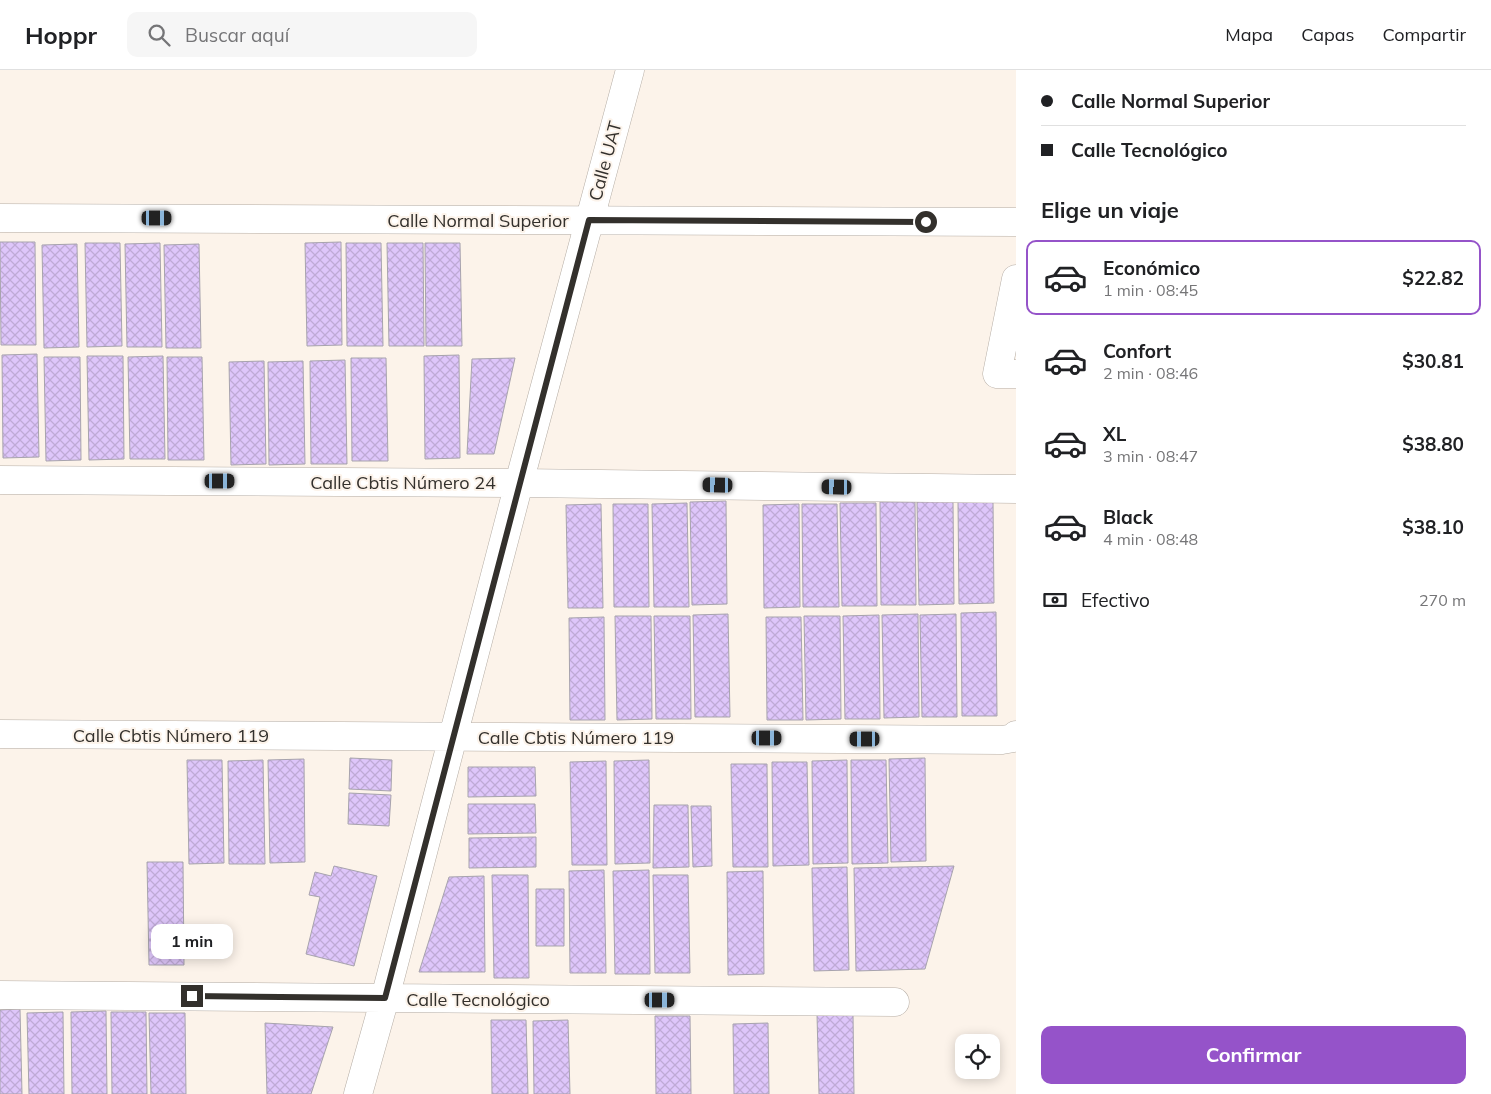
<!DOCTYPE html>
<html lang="es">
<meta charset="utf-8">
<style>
:root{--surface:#fff;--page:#f6f6f6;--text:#202124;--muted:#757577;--line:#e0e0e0;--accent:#9553c9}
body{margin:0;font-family:Mulish,sans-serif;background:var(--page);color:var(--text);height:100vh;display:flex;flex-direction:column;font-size:19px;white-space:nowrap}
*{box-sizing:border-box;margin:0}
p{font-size:16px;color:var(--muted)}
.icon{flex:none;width:28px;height:28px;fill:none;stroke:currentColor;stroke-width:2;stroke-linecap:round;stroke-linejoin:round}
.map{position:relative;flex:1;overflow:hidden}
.sheet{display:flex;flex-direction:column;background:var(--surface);width:475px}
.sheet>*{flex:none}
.hud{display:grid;align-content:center;height:110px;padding:0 25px;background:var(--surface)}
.buttons{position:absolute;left:955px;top:964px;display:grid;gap:10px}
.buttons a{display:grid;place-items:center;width:45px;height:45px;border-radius:10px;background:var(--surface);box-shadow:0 2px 12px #0003;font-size:25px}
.end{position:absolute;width:22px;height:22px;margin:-11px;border:6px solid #33302c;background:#fff;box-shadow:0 0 0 2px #fff}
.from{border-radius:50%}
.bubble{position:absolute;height:35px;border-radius:10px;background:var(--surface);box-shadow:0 2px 12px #0003;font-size:16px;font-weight:700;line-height:35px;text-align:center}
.car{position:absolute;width:15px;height:30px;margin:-15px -8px;border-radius:6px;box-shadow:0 0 4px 1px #0007;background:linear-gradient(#222 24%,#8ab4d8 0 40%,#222 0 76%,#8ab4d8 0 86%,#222 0)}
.hud b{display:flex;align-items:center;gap:18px;height:48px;font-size:19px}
.hud b+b{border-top:1px solid var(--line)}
.hud i{width:12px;height:12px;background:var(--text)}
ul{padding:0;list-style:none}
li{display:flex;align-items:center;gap:15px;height:75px;margin:0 10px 8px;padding:0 15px;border:2px solid transparent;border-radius:10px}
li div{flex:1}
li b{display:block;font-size:19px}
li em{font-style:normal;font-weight:700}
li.selected{border-color:var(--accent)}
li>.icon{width:45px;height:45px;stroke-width:1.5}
h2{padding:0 25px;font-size:22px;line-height:60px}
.pay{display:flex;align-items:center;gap:12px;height:55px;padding:0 25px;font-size:19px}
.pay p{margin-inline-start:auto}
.action{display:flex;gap:10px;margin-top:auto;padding:10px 25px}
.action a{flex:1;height:58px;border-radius:10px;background:var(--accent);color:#fff;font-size:20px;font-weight:700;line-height:58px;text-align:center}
header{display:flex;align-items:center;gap:30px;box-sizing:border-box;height:70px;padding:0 25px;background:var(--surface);border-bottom:1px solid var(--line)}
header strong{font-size:24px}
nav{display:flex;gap:28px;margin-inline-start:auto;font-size:18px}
.search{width:350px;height:45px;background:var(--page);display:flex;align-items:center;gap:12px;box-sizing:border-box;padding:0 18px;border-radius:10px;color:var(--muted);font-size:19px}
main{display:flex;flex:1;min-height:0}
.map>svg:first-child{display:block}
.building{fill:url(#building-cross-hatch);stroke:#a7a3ad}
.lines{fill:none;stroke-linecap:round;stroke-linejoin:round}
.street-casing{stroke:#b4aca4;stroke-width:29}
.street{stroke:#fff;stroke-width:28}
.route{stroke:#33302c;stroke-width:6}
.labels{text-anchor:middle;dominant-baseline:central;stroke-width:4;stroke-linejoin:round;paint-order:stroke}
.street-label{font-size:18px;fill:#33302c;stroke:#fcf3ea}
</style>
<header>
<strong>Hoppr</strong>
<div class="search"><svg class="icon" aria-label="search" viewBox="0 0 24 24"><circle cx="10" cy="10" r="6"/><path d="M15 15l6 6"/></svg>Buscar aquí</div>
<nav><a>Mapa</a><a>Capas</a><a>Compartir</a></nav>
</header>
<main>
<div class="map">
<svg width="1016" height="1024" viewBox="0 0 1016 1024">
<defs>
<pattern id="building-cross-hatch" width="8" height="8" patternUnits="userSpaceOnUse" patternTransform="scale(1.25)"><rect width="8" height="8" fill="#dec6fa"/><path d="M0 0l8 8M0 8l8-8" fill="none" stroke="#bfaad6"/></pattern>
</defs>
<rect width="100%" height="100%" fill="#fcf3ea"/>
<path class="building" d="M 0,172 L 35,172 L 36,275 L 1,275 Z
M 341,172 L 342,275 L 307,276 L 305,173 Z
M 85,173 L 120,173 L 122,276 L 87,277 Z
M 160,173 L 162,277 L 127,277 L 125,174 Z
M 346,173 L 381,173 L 383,276 L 347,276 Z
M 387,173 L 423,173 L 424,276 L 389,276 Z
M 425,173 L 460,173 L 462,276 L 426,276 Z
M 77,174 L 79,277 L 44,278 L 42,175 Z
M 199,174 L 201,278 L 166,278 L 164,175 Z
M 37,284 L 39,387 L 3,388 L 2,285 Z
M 459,285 L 460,388 L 425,389 L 424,286 Z
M 87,286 L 123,286 L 124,389 L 89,390 Z
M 163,286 L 165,389 L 130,389 L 128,287 Z
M 44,287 L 80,287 L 81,390 L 46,391 Z
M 167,287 L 202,287 L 204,390 L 168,390 Z
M 351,288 L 386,288 L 388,391 L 352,391 Z
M 515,288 L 494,384 L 467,384 L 472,289 Z
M 345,290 L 347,394 L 311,394 L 310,291 Z
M 264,291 L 266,394 L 231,395 L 229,292 Z
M 303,291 L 305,394 L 269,395 L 268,292 Z
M 993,430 L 994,533 L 959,534 L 958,431 Z
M 726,431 L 727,534 L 692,535 L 690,432 Z
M 953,431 L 954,534 L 919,535 L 917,432 Z
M 880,432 L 915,432 L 916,535 L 881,535 Z
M 687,433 L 689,537 L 654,537 L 652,434 Z
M 840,433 L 876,433 L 877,536 L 842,536 Z
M 601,434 L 603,538 L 568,538 L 566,435 Z
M 613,434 L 648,434 L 649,537 L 614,537 Z
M 799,434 L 800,537 L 764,538 L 763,435 Z
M 802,434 L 837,434 L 839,537 L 803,537 Z
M 996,542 L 997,646 L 962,646 L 961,543 Z
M 728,544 L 730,647 L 695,647 L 693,545 Z
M 918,544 L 919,647 L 884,648 L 882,545 Z
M 956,544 L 957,647 L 922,647 L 920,545 Z
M 879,545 L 880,649 L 845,649 L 843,546 Z
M 615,546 L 651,546 L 652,649 L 617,650 Z
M 654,546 L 690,546 L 691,649 L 656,649 Z
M 804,546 L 840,546 L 841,649 L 806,650 Z
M 604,547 L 605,650 L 570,650 L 569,548 Z
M 766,547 L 801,547 L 803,650 L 767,650 Z
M 350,688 L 392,690 L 391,721 L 349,719 Z
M 925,688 L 926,791 L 891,792 L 889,689 Z
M 304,689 L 305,792 L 270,793 L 268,690 Z
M 187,690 L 222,690 L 224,793 L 189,794 Z
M 263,690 L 265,794 L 229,794 L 228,691 Z
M 649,690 L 650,793 L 615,794 L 614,691 Z
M 847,690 L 848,793 L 813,794 L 812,691 Z
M 851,690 L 886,690 L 888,793 L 852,794 Z
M 606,691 L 607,795 L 572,795 L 570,692 Z
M 772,692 L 807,692 L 809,795 L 773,796 Z
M 731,694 L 767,694 L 768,797 L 733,797 Z
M 468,697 L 535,697 L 536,726 L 468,727 Z
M 349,723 L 391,725 L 389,756 L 348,754 Z
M 468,734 L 535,734 L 536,763 L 468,764 Z
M 654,735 L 688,735 L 689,797 L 653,798 Z
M 691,736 L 711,736 L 712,796 L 693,797 Z
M 536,767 L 536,797 L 469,798 L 469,768 Z
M 147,792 L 183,792 L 184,895 L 149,895 Z
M 334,796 L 377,806 L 354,896 L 306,884 L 320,827 L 309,825 L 315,802 L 331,806 Z
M 954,796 L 925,899 L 856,901 L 854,798 Z
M 847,797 L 849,900 L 814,901 L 812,798 Z
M 604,800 L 606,903 L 570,903 L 569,801 Z
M 649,800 L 650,904 L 615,904 L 613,801 Z
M 763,801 L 764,904 L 728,905 L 727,802 Z
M 492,805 L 528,805 L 529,908 L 494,908 Z
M 653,805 L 688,805 L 690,903 L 655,903 Z
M 484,806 L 485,902 L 419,902 L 449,807 Z
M 536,819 L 564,819 L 564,876 L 536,876 Z
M 20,939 L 22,1024 L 0,1024 L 0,940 Z
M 106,941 L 107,1024 L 72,1024 L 71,942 Z
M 63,942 L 64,1024 L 29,1024 L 27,943 Z
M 111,942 L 146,942 L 147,1024 L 112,1024 Z
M 149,943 L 185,943 L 186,1024 L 151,1024 Z
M 853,943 L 854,1024 L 819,1024 L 817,944 Z
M 655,946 L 690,946 L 691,1024 L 656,1024 Z
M 491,950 L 526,950 L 528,1024 L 492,1024 Z
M 568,950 L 570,1024 L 534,1024 L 533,951 Z
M 265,953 L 333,957 L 311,1024 L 267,1024 Z
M 768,953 L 769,1024 L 734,1024 L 733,954 Z"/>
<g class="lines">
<g class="street-casing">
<path id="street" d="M 0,148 L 1016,152
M 1016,209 L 997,304 L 1016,304
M 0,410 L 519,413 L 1016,419
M 0,664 L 1002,670 L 1014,668 L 1016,665
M 0,925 L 895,932
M 358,1024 L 385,928 L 519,413 L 630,0"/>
</g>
<use href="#street" class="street"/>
</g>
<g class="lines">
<path class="route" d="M 192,926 L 385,928 L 589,150 L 926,152"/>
</g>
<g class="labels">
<g class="street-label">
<text transform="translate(605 91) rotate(-75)">Calle UAT</text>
<text x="478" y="150">Calle Normal Superior</text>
<text x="403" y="412">Calle Cbtis Número 24</text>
<text x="171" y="665">Calle Cbtis Número 119</text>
<text x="576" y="667">Calle Cbtis Número 119</text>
<text x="478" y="929">Calle Tecnológico</text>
</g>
</g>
</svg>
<div class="buttons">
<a><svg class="icon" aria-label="locate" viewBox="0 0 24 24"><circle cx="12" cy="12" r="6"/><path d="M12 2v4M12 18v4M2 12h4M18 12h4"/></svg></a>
</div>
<i class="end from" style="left:926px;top:152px"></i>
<i class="end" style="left:192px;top:926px"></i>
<div class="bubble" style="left:151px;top:854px;width:82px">1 min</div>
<i class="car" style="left:157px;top:148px;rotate:90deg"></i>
<i class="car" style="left:220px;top:411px;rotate:90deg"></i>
<i class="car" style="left:718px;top:415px;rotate:271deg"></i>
<i class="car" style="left:837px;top:417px;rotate:271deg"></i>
<i class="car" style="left:767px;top:668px;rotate:90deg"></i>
<i class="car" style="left:865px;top:669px;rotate:270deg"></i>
<i class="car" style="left:660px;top:930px;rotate:90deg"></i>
</div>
<section class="sheet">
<div class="hud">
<b><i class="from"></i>Calle Normal Superior</b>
<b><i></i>Calle Tecnológico</b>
</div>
<h2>Elige un viaje</h2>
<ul>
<li class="selected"><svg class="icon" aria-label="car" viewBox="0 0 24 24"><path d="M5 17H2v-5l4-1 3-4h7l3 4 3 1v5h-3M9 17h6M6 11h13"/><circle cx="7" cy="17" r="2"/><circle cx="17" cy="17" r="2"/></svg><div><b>Económico</b><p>1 min · 08:45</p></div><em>$22.82</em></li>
<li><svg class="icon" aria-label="car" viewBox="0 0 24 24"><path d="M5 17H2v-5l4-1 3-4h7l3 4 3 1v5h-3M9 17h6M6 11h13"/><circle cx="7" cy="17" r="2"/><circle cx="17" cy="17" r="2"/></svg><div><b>Confort</b><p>2 min · 08:46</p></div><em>$30.81</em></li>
<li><svg class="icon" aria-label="car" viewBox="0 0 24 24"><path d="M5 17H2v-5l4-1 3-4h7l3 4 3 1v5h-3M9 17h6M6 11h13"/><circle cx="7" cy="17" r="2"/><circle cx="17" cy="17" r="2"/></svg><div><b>XL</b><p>3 min · 08:47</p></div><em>$38.80</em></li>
<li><svg class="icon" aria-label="car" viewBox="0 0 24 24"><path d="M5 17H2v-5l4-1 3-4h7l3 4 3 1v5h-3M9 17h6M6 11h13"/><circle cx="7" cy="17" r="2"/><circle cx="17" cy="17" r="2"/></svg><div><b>Black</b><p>4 min · 08:48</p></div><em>$38.10</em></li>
</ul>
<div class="pay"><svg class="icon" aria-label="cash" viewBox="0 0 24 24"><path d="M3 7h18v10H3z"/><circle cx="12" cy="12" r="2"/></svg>Efectivo<p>270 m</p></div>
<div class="action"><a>Confirmar</a></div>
</section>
</main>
